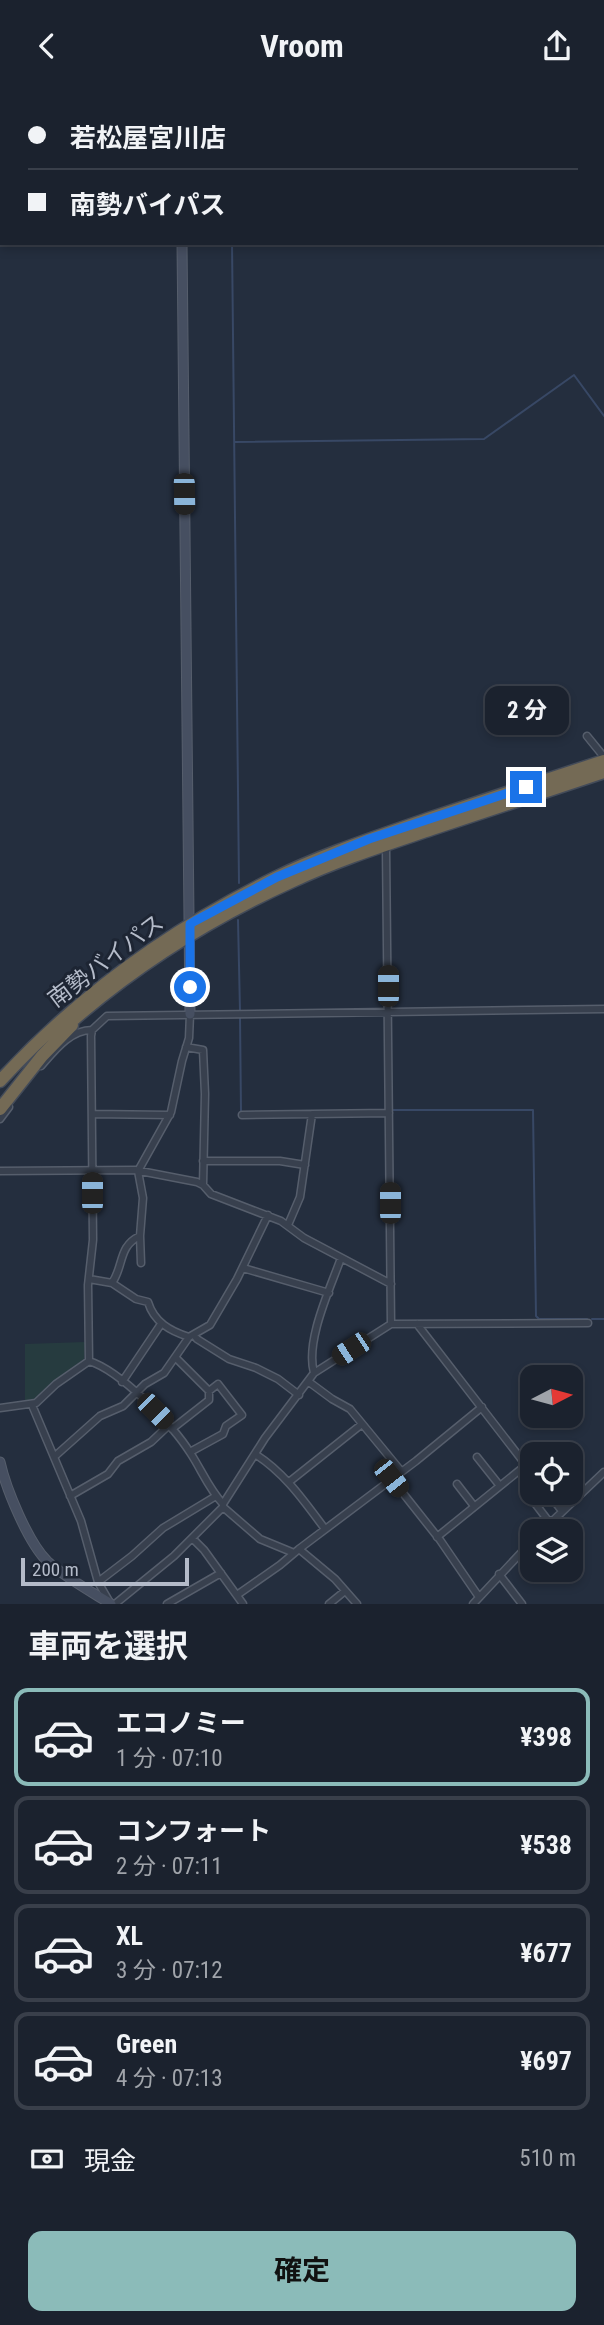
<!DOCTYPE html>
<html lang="ja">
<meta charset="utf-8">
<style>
:root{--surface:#1b222e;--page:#242a36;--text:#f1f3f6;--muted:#a0a4aa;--line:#393f4a;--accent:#8bbbb9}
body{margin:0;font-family:"Roboto Condensed","Noto Sans JP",sans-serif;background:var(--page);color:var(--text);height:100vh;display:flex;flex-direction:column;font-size:26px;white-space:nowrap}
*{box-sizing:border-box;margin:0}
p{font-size:23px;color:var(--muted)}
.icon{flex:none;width:38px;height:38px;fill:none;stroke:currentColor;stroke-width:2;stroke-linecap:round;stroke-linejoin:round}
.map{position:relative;height:1513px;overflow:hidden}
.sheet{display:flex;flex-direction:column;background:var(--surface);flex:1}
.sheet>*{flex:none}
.top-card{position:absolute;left:0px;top:0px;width:606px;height:154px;box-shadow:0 4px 10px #0003,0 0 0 2px var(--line);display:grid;align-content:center;height:154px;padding:0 28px;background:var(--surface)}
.needle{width:46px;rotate:84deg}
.fabs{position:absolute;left:520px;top:1274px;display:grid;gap:14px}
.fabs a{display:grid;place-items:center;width:63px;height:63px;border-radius:14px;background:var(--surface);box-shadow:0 4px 10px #0003,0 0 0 2px var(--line);font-size:35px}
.scale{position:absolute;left:21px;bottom:18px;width:168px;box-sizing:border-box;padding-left:7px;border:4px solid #b4bbc9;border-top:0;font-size:19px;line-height:24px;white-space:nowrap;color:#b4bbc9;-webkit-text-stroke:5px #1d2533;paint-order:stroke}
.end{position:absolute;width:32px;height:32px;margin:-16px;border:9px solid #1a73e8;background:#fff;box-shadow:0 0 0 4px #fff}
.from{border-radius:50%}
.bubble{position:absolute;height:49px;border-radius:14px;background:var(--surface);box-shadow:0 4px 10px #0003,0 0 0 2px var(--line);font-size:23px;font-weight:700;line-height:49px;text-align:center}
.car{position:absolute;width:21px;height:42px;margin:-21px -10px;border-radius:9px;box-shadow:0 0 5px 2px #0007;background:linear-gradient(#222 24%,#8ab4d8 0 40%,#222 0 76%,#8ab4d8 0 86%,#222 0)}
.top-card b{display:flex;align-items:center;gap:24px;height:66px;font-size:26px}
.top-card b+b{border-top:2px solid var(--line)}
.top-card i{width:18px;height:18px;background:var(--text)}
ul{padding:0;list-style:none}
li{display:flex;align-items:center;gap:21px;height:98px;margin:0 14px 10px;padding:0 14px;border:4px solid var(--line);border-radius:14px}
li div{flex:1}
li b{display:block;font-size:26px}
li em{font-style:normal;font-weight:700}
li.on{border-color:var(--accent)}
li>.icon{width:63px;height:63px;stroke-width:1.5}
h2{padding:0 28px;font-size:32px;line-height:84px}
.pay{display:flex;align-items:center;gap:18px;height:77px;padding:0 28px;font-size:26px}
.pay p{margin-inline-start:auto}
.action{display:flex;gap:14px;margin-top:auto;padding:14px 28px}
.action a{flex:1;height:80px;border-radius:14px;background:var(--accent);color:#111;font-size:28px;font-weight:700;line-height:80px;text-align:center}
header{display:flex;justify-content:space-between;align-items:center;height:91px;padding:0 28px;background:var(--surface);font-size:32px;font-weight:700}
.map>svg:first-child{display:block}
.green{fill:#263b3f}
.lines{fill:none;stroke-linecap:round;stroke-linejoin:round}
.stream{stroke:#384865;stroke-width:2}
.street-casing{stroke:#565e6c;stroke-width:9}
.secondary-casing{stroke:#565e6c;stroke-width:11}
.highway-casing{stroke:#434b59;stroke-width:15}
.street{stroke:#38404e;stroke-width:6}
.secondary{stroke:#464f61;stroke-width:9}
.highway{stroke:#746a55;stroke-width:12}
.route{stroke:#1a73e8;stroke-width:9}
.labels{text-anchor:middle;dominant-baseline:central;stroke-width:6;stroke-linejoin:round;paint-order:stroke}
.street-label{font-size:23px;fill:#b4bbc9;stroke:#1d2533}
</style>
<header><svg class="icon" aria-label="back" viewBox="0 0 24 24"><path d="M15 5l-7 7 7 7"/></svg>Vroom<svg class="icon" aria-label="share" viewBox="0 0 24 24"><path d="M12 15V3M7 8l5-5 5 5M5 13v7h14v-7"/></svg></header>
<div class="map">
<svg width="604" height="1513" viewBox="0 0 604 1513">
<rect width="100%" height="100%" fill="#242e3e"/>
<path class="green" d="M 85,1251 L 84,1268 L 52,1291 L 34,1308 L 25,1312 L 25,1253 Z"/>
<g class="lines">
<path class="stream" d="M 230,0 L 230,2
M 232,152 L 239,792
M 235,351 L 484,348 L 574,284 L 604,325
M 238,829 L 240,920
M 240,926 L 241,1021
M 391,1019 L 533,1019 L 536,1225 L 539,1228 L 587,1228
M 592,1228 L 604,1228"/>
<g class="street-casing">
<path id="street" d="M 0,50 L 2,50
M 0,143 L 2,143
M 587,645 L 604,666
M 386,758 L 391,1233
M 186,956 L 203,959 L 205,1003 L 203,1094
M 41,975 C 55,959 70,939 92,939
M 92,1023 L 170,1024
M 242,1024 L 389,1022
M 0,1028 L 9,1016
M 203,1070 L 280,1070 L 305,1074
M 0,1080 L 135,1079 L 197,1091 L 203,1094 L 211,1103 L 281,1130 L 304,1147 L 391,1193
M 288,1134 L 300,1106 L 312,1023
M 141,1172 L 140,1145 L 143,1107 L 138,1080 L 171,1021 L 182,970 L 189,947 L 190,923
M 243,1177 L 329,1202
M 89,1188 L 112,1192 L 136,1208 L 148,1211 C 154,1231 170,1240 189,1246
M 112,1192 C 124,1175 118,1155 140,1145
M 417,1233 L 532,1382
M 194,1244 L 197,1248 L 229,1268 L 256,1277 L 278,1288 L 299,1304
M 176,1267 L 209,1300
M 89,1270 L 88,1194 L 93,1149 L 91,945 L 92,939 L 107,925 L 604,918
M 89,1270 C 121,1280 173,1334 191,1363 C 202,1380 209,1398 223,1413 L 223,1416 L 260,1448 L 294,1462
M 314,1282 C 305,1250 330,1198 341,1167
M 122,1291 L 161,1233
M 309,1291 L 332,1308 L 350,1318 L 401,1380
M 32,1314 L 81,1430 L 98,1491 L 109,1510
M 0,1317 L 36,1312 L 56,1293 L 89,1270
M 172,1338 L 209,1309 L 209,1300 L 218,1293 L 242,1324 L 226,1335 L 223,1343 L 190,1361
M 255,1363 C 285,1382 304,1410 325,1438
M 54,1366 L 100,1325 L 123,1315 L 145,1293 L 164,1282 L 189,1246 L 210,1234 L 237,1188 L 268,1124
M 477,1366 L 500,1395
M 391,1387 L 440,1449 L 479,1506
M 289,1391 L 362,1333
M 532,1392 L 524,1398 L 550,1432
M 457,1393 L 474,1415
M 548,1402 L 562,1420
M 70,1405 L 108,1383 L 118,1370 L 151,1351 L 169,1334
M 223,1413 L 265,1347 L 314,1282 L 391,1233 L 588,1232
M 542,1440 L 604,1381
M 437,1446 L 526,1374
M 192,1447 L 204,1459 L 243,1513
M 299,1458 L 416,1370 L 482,1316
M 499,1483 L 522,1513
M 98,1491 L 132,1465 L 163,1437 L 216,1405
M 237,1504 L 280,1474 L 299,1458 L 335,1488 L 357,1513
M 115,1513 L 174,1465 L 223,1416
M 167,1513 L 221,1482
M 329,1513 L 345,1500
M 473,1513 L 532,1450"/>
</g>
<g class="secondary-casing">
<path id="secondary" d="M 179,0 L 179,2
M 182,152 L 190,923
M 0,1371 C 6,1398 28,1451 47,1470 C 66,1487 90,1500 111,1513"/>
</g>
<g class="highway-casing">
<path id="highway" d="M 65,936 C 132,877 211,827 293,790 C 338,769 385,754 432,738 C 490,719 547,700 604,681
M 0,990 C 79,904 171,838 275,787 C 324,763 377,746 428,728 C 487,709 545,689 604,670
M 0,1018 L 42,965 L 72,934"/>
</g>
<use href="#street" class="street"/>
<use href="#secondary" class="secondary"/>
<use href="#highway" class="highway"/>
</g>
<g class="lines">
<path class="route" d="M 190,896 L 190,833 L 195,830 L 277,786 L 369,748 L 526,696"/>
</g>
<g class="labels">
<g class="street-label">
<text transform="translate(106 870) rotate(-37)">南勢バイパス</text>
</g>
</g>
</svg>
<div class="fabs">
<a><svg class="needle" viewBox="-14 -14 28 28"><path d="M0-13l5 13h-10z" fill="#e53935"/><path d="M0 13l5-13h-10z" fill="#a0a4aa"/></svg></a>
<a><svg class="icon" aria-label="locate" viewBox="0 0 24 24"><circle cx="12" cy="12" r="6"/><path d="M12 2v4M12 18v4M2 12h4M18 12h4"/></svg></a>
<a><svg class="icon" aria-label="layers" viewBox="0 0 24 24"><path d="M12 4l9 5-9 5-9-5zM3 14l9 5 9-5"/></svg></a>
</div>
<div class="scale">200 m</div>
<i class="end from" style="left:190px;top:896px"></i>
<i class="end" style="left:526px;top:696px"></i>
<div class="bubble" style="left:485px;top:595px;width:84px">2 分</div>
<i class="car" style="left:184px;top:403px;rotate:179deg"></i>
<i class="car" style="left:388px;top:895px;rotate:0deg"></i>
<i class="car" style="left:92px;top:1102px;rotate:0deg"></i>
<i class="car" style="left:390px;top:1112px;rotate:0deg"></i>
<i class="car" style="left:351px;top:1258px;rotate:237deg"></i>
<i class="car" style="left:155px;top:1320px;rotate:135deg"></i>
<i class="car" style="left:391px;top:1387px;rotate:142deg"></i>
<div class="top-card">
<b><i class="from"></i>若松屋宮川店</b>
<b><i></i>南勢バイパス</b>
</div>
</div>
<section class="sheet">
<h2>車両を選択</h2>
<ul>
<li class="on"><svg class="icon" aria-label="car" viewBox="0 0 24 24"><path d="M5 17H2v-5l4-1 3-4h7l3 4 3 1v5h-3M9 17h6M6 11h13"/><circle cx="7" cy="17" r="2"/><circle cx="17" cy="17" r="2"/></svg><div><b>エコノミー</b><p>1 分 · 07:10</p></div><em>¥398</em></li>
<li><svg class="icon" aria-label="car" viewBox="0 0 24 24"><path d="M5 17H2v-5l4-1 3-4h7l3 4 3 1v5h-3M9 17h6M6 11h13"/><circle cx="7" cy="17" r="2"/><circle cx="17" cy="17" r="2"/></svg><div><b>コンフォート</b><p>2 分 · 07:11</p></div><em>¥538</em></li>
<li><svg class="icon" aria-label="car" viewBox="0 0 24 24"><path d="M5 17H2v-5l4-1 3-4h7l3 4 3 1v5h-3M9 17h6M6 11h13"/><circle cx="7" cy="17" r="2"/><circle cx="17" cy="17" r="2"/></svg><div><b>XL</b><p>3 分 · 07:12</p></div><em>¥677</em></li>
<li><svg class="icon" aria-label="car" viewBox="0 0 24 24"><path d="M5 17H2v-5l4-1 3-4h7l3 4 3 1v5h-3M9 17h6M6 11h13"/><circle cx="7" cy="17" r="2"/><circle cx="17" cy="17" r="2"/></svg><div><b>Green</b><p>4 分 · 07:13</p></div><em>¥697</em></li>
</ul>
<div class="pay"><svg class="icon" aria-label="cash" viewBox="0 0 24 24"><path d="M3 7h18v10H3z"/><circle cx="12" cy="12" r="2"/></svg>現金<p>510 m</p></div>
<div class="action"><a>確定</a></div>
</section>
